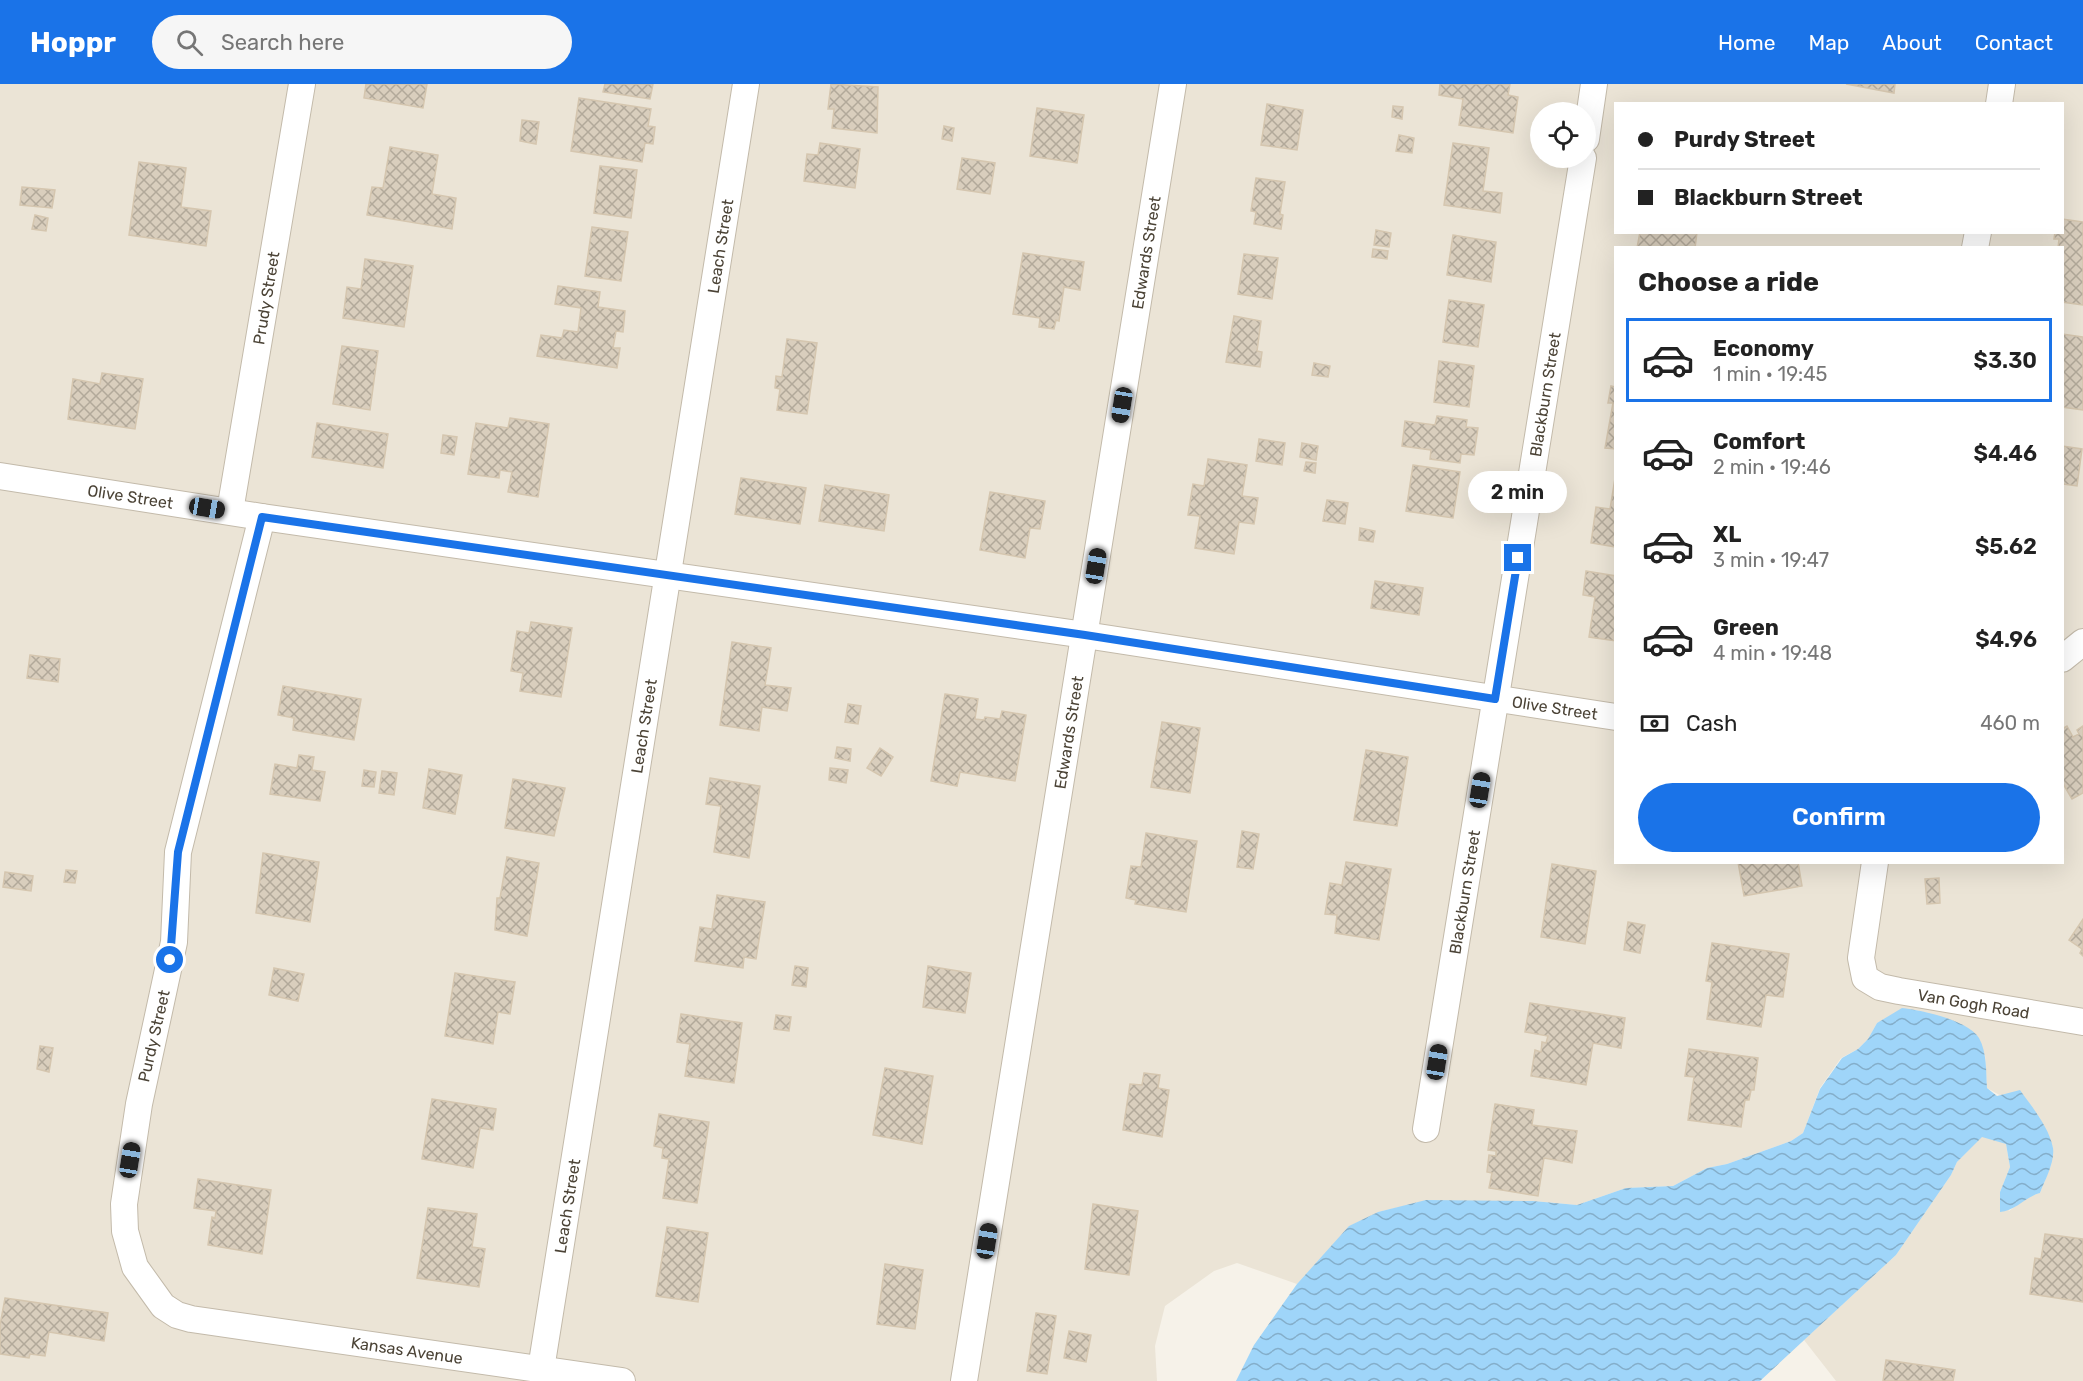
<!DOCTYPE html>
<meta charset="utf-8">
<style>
:root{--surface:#fff;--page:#f6f6f6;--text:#222;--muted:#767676;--line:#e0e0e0;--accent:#1a73e8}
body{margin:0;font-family:Rubik,sans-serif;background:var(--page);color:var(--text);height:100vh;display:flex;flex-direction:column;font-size:22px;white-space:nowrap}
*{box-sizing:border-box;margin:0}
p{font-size:20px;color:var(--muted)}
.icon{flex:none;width:33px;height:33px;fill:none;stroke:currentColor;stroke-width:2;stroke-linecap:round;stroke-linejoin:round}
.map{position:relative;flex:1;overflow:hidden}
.details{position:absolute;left:1614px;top:162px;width:450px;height:618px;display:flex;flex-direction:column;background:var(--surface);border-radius:0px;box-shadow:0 6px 24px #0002}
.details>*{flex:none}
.banner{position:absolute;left:1614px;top:18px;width:450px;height:132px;border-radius:0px;box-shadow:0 6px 24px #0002;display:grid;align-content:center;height:132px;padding:0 24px;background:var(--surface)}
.buttons{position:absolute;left:1530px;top:18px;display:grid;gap:12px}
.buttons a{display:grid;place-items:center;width:66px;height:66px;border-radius:50%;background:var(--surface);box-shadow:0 6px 24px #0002;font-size:30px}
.end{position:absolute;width:27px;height:27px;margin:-14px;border:8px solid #1a73e8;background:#fff;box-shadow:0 0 0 3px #fff}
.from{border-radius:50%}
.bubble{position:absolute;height:42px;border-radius:21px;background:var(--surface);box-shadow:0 6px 24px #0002;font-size:20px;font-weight:600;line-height:42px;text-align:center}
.car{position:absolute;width:18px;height:36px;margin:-18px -9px;border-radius:8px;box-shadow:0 0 4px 2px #0007;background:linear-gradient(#222 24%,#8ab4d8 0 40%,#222 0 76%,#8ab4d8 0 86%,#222 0)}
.banner b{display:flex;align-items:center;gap:21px;height:57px;font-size:22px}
.banner b+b{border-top:2px solid var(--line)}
.banner i{width:15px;height:15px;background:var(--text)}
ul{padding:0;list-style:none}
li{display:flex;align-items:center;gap:18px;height:84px;margin:0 12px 9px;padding:0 12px;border:3px solid transparent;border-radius:0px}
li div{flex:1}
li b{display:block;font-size:22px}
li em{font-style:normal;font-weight:600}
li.current{border-color:var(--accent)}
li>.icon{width:54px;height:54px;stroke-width:1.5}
h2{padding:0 24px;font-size:27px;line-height:72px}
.pay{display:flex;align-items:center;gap:15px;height:66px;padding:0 24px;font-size:22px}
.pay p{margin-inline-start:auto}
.primary-button{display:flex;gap:12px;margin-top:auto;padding:12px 24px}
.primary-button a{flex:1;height:69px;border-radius:36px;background:var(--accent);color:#fff;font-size:24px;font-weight:600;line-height:69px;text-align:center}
header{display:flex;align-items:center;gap:36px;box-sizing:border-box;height:84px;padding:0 30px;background:var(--accent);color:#fff}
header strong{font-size:28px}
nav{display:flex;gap:33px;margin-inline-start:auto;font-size:21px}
.search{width:420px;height:54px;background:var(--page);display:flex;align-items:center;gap:15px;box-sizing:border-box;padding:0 21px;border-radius:33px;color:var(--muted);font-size:22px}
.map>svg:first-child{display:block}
.residential{fill:#ebe4d6;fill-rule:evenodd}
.water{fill:url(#water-waves)}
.building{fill:url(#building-cross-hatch);stroke:#d5c6af;stroke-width:1.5}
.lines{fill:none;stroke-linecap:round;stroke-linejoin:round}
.minor-casing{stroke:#c3baaa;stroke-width:28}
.minor{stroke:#fff;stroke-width:26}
.route{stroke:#1a73e8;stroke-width:8}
.labels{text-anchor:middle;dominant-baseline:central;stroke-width:5;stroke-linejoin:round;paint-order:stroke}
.street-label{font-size:16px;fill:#4b4336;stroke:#fff}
</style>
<header>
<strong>Hoppr</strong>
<div class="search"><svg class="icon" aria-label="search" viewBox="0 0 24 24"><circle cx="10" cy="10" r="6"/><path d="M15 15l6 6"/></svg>Search here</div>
<nav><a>Home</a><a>Map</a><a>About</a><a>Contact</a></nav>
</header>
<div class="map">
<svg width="2083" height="1297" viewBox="0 0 2083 1297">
<defs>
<pattern id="water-waves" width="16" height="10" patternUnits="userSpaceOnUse" patternTransform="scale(1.5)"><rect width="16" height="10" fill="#9fd5f9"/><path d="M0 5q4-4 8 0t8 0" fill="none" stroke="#84aeca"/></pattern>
<pattern id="building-cross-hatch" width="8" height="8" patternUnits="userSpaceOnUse" patternTransform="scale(1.5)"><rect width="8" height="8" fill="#d9cebd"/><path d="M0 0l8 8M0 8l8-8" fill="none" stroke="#b2a99a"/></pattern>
</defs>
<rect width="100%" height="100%" fill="#f6f2e9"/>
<path class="residential" d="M 0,0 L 2083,0 L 2083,1297 L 1836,1297 L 1804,1256 L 1896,1171 L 1951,1091 L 1957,1078 L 1982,1052 L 2006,1060 L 2010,1083 L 2000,1108 L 2009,1127 L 2029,1112 L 2040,1109 L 2051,1081 L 2053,1064 L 2039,1033 L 1987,1004 L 1985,970 L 1928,929 L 1915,926 L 1877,939 L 1868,955 L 1858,965 L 1841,974 L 1820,1004 L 1803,1049 L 1791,1057 L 1727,1080 L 1707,1084 L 1673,1102 L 1626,1104 L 1577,1121 L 1533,1117 L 1426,1117 L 1378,1128 L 1350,1142 L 1297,1200 L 1237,1179 L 1214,1187 L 1165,1222 L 1155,1262 L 1157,1297 L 0,1297 ZM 1616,20 L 2062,20 L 2062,148 L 1616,148 ZM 1540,28 L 1586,28 L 1586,74 L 1540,74 ZM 1616,164 L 2062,164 L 2062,778 L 1616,778 Z"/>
<path class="water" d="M 1902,924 C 1921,926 1968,936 1979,954 C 1987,968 1986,988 1987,1004 L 1997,1012 L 2020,1006 C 2032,1023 2049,1043 2053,1064 C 2055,1078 2045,1096 2040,1109 C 2025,1113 2015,1127 2000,1128 L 2000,1108 L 2010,1083 L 2006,1060 L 1982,1053 L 1957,1078 L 1951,1091 L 1896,1171 L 1760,1297 L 1236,1297 L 1254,1261 L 1297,1200 L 1349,1142 L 1378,1128 L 1426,1116 L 1533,1117 L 1577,1121 L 1626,1104 L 1673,1102 L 1707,1084 L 1727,1080 L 1791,1057 L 1803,1049 L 1820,1005 L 1842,974 L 1858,965 L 1868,955 L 1877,939 Z"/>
<path class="building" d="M 366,0 L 427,0 L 423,24 L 364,14 Z
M 605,0 L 653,0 L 650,15 L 603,8 Z
M 831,0 L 878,3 L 877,49 L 832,44 L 834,25 L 828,25 Z
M 1440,0 L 1510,0 L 1508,11 L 1518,13 L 1513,49 L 1459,41 L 1463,15 L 1439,11 Z
M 1846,0 L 1895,0 L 1894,9 Z
M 579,14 L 651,25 L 648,42 L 655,43 L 653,60 L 645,59 L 642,78 L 571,67 Z
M 1267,20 L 1303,26 L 1297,66 L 1261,61 Z
M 1393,22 L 1403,23 L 1402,35 L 1392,33 Z
M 1037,24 L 1084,31 L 1077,79 L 1030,72 Z
M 522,36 L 539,38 L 536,60 L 520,57 Z
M 944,42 L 954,44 L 952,57 L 942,55 Z
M 1399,51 L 1414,54 L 1412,69 L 1396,67 Z
M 820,59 L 860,65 L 855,104 L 804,97 L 807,70 L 818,71 Z
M 1453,59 L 1489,64 L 1483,107 L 1502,109 L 1500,129 L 1444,121 Z
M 390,63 L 438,71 L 432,110 L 456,114 L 452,145 L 367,131 L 372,103 L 383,104 Z
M 962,74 L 995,79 L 990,110 L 957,105 Z
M 139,78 L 186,84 L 181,123 L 211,127 L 206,162 L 129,151 Z
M 600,82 L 637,86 L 631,134 L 594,129 Z
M 1256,94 L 1285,98 L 1280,130 L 1283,131 L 1281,145 L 1254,140 L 1256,128 L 1251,127 Z
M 22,103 L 55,106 L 52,124 L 20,121 Z
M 35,131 L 48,134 L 46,147 L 32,145 Z
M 2062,135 L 2083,138 L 2083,221 L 2062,218 L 2062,164 L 2058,164 L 2059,155 L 2054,155 L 2055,148 L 2062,148 Z
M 592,143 L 628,148 L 621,197 L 585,192 Z
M 1376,146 L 1391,149 L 1389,163 L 1374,161 Z
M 1640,148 L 1697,148 L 1695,164 L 1637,164 Z
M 1453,151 L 1496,158 L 1491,198 L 1447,191 Z
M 1373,165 L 1388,167 L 1387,175 L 1372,173 Z
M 1023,169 L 1084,178 L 1080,206 L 1064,203 L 1059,237 L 1056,236 L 1054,245 L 1039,243 L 1040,234 L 1013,230 Z
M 1244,170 L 1278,174 L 1272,215 L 1238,210 Z
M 365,175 L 413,182 L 404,243 L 343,234 L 347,203 L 361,205 Z
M 558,202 L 600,208 L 598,223 L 625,227 L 623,248 L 616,247 L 613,264 L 620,264 L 617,284 L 537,272 L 541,251 L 562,254 L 564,246 L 578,248 L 581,224 L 555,220 Z
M 1449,216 L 1484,221 L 1478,263 L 1443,258 Z
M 1234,232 L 1261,237 L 1257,267 L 1262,268 L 1260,283 L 1226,278 Z
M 2062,250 L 2083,253 L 2083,326 L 2062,323 Z
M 787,255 L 817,259 L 807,330 L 777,326 L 780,305 L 775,304 L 776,292 L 782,293 Z
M 342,262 L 378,267 L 370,326 L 333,320 Z
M 1439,277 L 1474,282 L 1469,323 L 1434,318 Z
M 1314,279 L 1330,282 L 1328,293 L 1312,291 Z
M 102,289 L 143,295 L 135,345 L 68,335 L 73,295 L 100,300 Z
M 1611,302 L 1616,303 L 1616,365 L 1605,364 L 1613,319 L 1608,319 Z
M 1437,332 L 1467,336 L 1466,343 L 1478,344 L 1474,371 L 1461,370 L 1460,379 L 1430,375 L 1431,366 L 1402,362 L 1405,337 L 1435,341 Z
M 510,334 L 549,340 L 538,413 L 508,408 L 512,388 L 500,386 L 499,394 L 468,390 L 476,339 L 508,344 Z
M 317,339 L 388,350 L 383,384 L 312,373 Z
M 443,351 L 457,353 L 454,371 L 441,369 Z
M 1259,355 L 1285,359 L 1282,381 L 1256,377 Z
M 1302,359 L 1318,362 L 1316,376 L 1300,373 Z
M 2062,362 L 2082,365 L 2077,402 L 2063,400 L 2062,406 Z
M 1208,375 L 1247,381 L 1242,412 L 1258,414 L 1254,440 L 1239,438 L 1234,470 L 1195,464 L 1200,432 L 1188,431 L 1193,400 L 1204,402 Z
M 1306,378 L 1316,379 L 1315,389 L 1304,387 Z
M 1413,381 L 1460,388 L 1453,434 L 1406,427 Z
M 741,394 L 806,404 L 800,440 L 735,430 Z
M 1615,394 L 1616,463 L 1591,459 L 1596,423 L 1610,425 Z
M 825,401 L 889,411 L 884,447 L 819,437 Z
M 990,408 L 1045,417 L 1040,445 L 1030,444 L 1025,474 L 980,466 Z
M 1327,416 L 1348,419 L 1345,440 L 1323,437 Z
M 1360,444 L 1375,447 L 1373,458 L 1359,456 Z
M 1586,487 L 1616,492 L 1616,557 L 1589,553 L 1595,513 L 1583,511 Z
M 1375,497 L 1423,504 L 1419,531 L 1371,524 Z
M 531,538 L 572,544 L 561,613 L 520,607 L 523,589 L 511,587 L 517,547 L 529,549 Z
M 732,558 L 771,564 L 765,601 L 791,604 L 787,627 L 762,623 L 759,647 L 720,641 Z
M 30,571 L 60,575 L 58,598 L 27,594 Z
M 283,602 L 361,615 L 354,656 L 293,646 L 294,634 L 278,631 Z
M 945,610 L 978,615 L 975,635 L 984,636 L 985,633 L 1000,635 L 1002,627 L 1026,631 L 1015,697 L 960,688 L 957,702 L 931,697 Z
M 848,620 L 861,622 L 858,640 L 845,638 Z
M 1162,638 L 1200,644 L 1190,709 L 1151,703 Z
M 2067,642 L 2073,653 L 2079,650 L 2077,646 L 2083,642 L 2083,709 L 2072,715 L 2062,698 L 2062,645 Z
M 837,663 L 851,665 L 850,677 L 835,674 Z
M 880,664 L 893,673 L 881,692 L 867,684 Z
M 1366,666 L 1408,673 L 1397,742 L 1354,736 Z
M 299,671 L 314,673 L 312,686 L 325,688 L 320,717 L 270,710 L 275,680 L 297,684 Z
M 830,684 L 848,686 L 846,699 L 829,696 Z
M 429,685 L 462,691 L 455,730 L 423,724 Z
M 364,686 L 376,688 L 374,703 L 362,702 Z
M 382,687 L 397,689 L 394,711 L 379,709 Z
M 710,694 L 760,702 L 749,774 L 714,768 L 721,722 L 706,720 Z
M 513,695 L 565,704 L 554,752 L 505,744 Z
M 1242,747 L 1259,750 L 1253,785 L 1237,783 Z
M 1146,749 L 1197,757 L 1186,828 L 1135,820 L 1136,816 L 1126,814 L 1131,782 L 1141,783 Z
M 263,769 L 319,778 L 310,838 L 256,829 Z
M 507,773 L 539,779 L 527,852 L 495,846 L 497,814 L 500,814 Z
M 1346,778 L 1391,785 L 1379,856 L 1335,849 L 1337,831 L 1325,830 L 1330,799 L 1342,801 Z
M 1738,778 L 1798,778 L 1802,802 L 1744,812 Z
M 1552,780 L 1596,787 L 1585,860 L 1541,853 Z
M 66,786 L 77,787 L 75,799 L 64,798 Z
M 5,788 L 33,792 L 31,807 L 3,803 Z
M 1939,794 L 1940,819 L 1927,820 L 1925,795 Z
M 717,811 L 765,818 L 756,875 L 744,873 L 743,884 L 695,877 L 700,843 L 712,845 Z
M 2083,835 L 2083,872 L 2080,869 L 2082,865 L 2069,856 Z
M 1628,838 L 1645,841 L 1640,869 L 1624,866 Z
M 1712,859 L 1789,870 L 1783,913 L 1766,911 L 1761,943 L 1707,935 L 1712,898 L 1706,897 Z
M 795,882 L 808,884 L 806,903 L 792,901 Z
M 928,882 L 971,889 L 965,929 L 923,923 Z
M 274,884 L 304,890 L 298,917 L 269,911 Z
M 455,889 L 515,898 L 510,930 L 498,928 L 493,960 L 445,952 Z
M 1530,919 L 1625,934 L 1621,964 L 1593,959 L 1586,1001 L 1531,992 L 1535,966 L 1541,968 L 1542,958 L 1546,959 L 1548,952 L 1525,948 Z
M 681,930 L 742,939 L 734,999 L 685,992 L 690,960 L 677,958 Z
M 776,931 L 791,933 L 789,947 L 774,945 Z
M 40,962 L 53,964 L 49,988 L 37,985 Z
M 1689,965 L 1758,974 L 1754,1006 L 1751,1006 L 1749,1016 L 1745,1016 L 1741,1043 L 1688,1036 L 1694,993 L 1685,992 Z
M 885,984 L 933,992 L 922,1060 L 873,1051 Z
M 1144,989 L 1160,991 L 1158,1004 L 1169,1006 L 1162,1053 L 1123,1046 L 1130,1000 L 1142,1001 Z
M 432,1015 L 496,1025 L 493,1046 L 480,1044 L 473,1084 L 422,1075 Z
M 1495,1020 L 1534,1026 L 1532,1041 L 1577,1047 L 1572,1079 L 1544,1074 L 1538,1112 L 1489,1104 L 1492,1089 L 1487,1088 L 1489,1071 L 1496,1072 L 1496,1067 L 1488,1066 Z
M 659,1030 L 709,1038 L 697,1119 L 663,1114 L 669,1075 L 662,1074 L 663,1064 L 654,1062 Z
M 198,1095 L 271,1106 L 262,1170 L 208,1161 L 212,1133 L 215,1134 L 216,1127 L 194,1124 Z
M 1093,1120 L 1138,1127 L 1129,1191 L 1085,1185 Z
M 428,1124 L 477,1130 L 472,1163 L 485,1165 L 479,1203 L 417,1194 Z
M 667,1143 L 708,1149 L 698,1218 L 656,1212 Z
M 2045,1150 L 2083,1155 L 2083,1218 L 2030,1210 L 2035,1174 L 2041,1175 Z
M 885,1180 L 923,1186 L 915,1245 L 877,1240 Z
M 5,1214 L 108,1229 L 104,1257 L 49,1248 L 45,1272 L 30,1270 L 29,1274 L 0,1270 L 0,1241 Z
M 1036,1229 L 1056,1232 L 1047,1290 L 1027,1287 Z
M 1069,1247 L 1091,1251 L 1086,1278 L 1064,1274 Z
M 1886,1276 L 1955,1286 L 1953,1297 L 1883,1297 Z"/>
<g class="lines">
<g class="minor-casing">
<g id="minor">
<path d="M 1999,20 L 2002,0"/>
<path d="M 1586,55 L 1594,0"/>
<path d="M 1975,164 L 1978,148"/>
<path id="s1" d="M 0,392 L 262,433 L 1085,551 L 1616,633"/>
<path id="s2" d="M 230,427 L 302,0"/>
<path id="s3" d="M 262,433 L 178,768 L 174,858 L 139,1020 L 124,1120 L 125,1147 L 135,1183 L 163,1222 L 177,1231 L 191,1235 L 622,1297"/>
<path d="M 2062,575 L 2083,558"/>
<path id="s4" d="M 1875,778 L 1861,874 L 1865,894 L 1880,903 L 1899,907 L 2083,938"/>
<path id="s5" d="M 1426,1045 L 1583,74"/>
<path id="s6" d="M 541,1285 L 746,0"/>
<path id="s7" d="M 964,1297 L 1173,0"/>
</g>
</g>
<use href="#minor" class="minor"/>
</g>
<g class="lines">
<path class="route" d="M 170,876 L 178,768 L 262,433 L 1085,551 L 1495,615 L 1518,474"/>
</g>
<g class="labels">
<g class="street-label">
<text stroke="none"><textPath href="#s6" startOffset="1137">Leach Street</textPath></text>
<text stroke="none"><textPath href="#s7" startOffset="1143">Edwards Street</textPath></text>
<text stroke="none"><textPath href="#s2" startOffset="216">Prudy Street</textPath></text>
<text stroke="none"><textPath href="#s5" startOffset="744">Blackburn Street</textPath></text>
<text stroke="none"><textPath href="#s1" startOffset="132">Olive Street</textPath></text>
<text stroke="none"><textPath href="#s1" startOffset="1572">Olive Street</textPath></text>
<text stroke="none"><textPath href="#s6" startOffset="651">Leach Street</textPath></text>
<text stroke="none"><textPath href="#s7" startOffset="657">Edwards Street</textPath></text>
<text stroke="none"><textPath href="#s5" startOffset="240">Blackburn Street</textPath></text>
<text stroke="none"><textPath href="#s4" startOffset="230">Van Gogh Road</textPath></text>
<text transform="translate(154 952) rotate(-77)">Purdy Street</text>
<text stroke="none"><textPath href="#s6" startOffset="165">Leach Street</textPath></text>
<text stroke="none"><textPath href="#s3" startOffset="1064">Kansas Avenue</textPath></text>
</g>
</g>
</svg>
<div class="buttons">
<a><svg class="icon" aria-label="locate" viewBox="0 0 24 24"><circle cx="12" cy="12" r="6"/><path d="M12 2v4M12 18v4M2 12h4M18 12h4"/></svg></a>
</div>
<i class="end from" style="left:170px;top:876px"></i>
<i class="end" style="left:1518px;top:474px"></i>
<div class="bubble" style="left:1468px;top:387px;width:99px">2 min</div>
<i class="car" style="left:1122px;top:321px;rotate:189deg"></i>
<i class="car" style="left:207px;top:424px;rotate:99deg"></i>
<i class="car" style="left:1096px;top:482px;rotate:9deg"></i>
<i class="car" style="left:1480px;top:706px;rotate:9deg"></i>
<i class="car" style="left:1437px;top:978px;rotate:9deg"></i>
<i class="car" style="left:130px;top:1076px;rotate:9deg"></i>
<i class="car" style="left:987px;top:1157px;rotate:9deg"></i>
<div class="banner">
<b><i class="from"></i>Purdy Street</b>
<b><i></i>Blackburn Street</b>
</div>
<section class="details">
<h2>Choose a ride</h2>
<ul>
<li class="current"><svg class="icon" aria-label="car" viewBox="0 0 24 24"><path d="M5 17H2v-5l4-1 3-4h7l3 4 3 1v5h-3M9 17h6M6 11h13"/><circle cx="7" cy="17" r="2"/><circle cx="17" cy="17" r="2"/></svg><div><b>Economy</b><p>1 min · 19:45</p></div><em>$3.30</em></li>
<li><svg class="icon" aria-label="car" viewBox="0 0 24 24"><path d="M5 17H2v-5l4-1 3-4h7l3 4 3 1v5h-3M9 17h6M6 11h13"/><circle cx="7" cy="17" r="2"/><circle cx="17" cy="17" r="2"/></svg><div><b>Comfort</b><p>2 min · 19:46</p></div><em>$4.46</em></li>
<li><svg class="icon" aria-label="car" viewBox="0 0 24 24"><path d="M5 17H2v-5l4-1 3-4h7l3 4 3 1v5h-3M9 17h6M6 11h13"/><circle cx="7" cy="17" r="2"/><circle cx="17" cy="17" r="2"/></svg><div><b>XL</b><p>3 min · 19:47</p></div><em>$5.62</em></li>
<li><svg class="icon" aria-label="car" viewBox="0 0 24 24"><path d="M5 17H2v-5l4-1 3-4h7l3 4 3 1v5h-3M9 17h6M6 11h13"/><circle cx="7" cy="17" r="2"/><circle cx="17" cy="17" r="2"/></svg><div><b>Green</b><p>4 min · 19:48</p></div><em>$4.96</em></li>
</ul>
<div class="pay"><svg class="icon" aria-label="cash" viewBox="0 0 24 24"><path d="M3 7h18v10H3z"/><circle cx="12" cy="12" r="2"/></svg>Cash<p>460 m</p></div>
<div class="primary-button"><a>Confirm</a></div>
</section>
</div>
